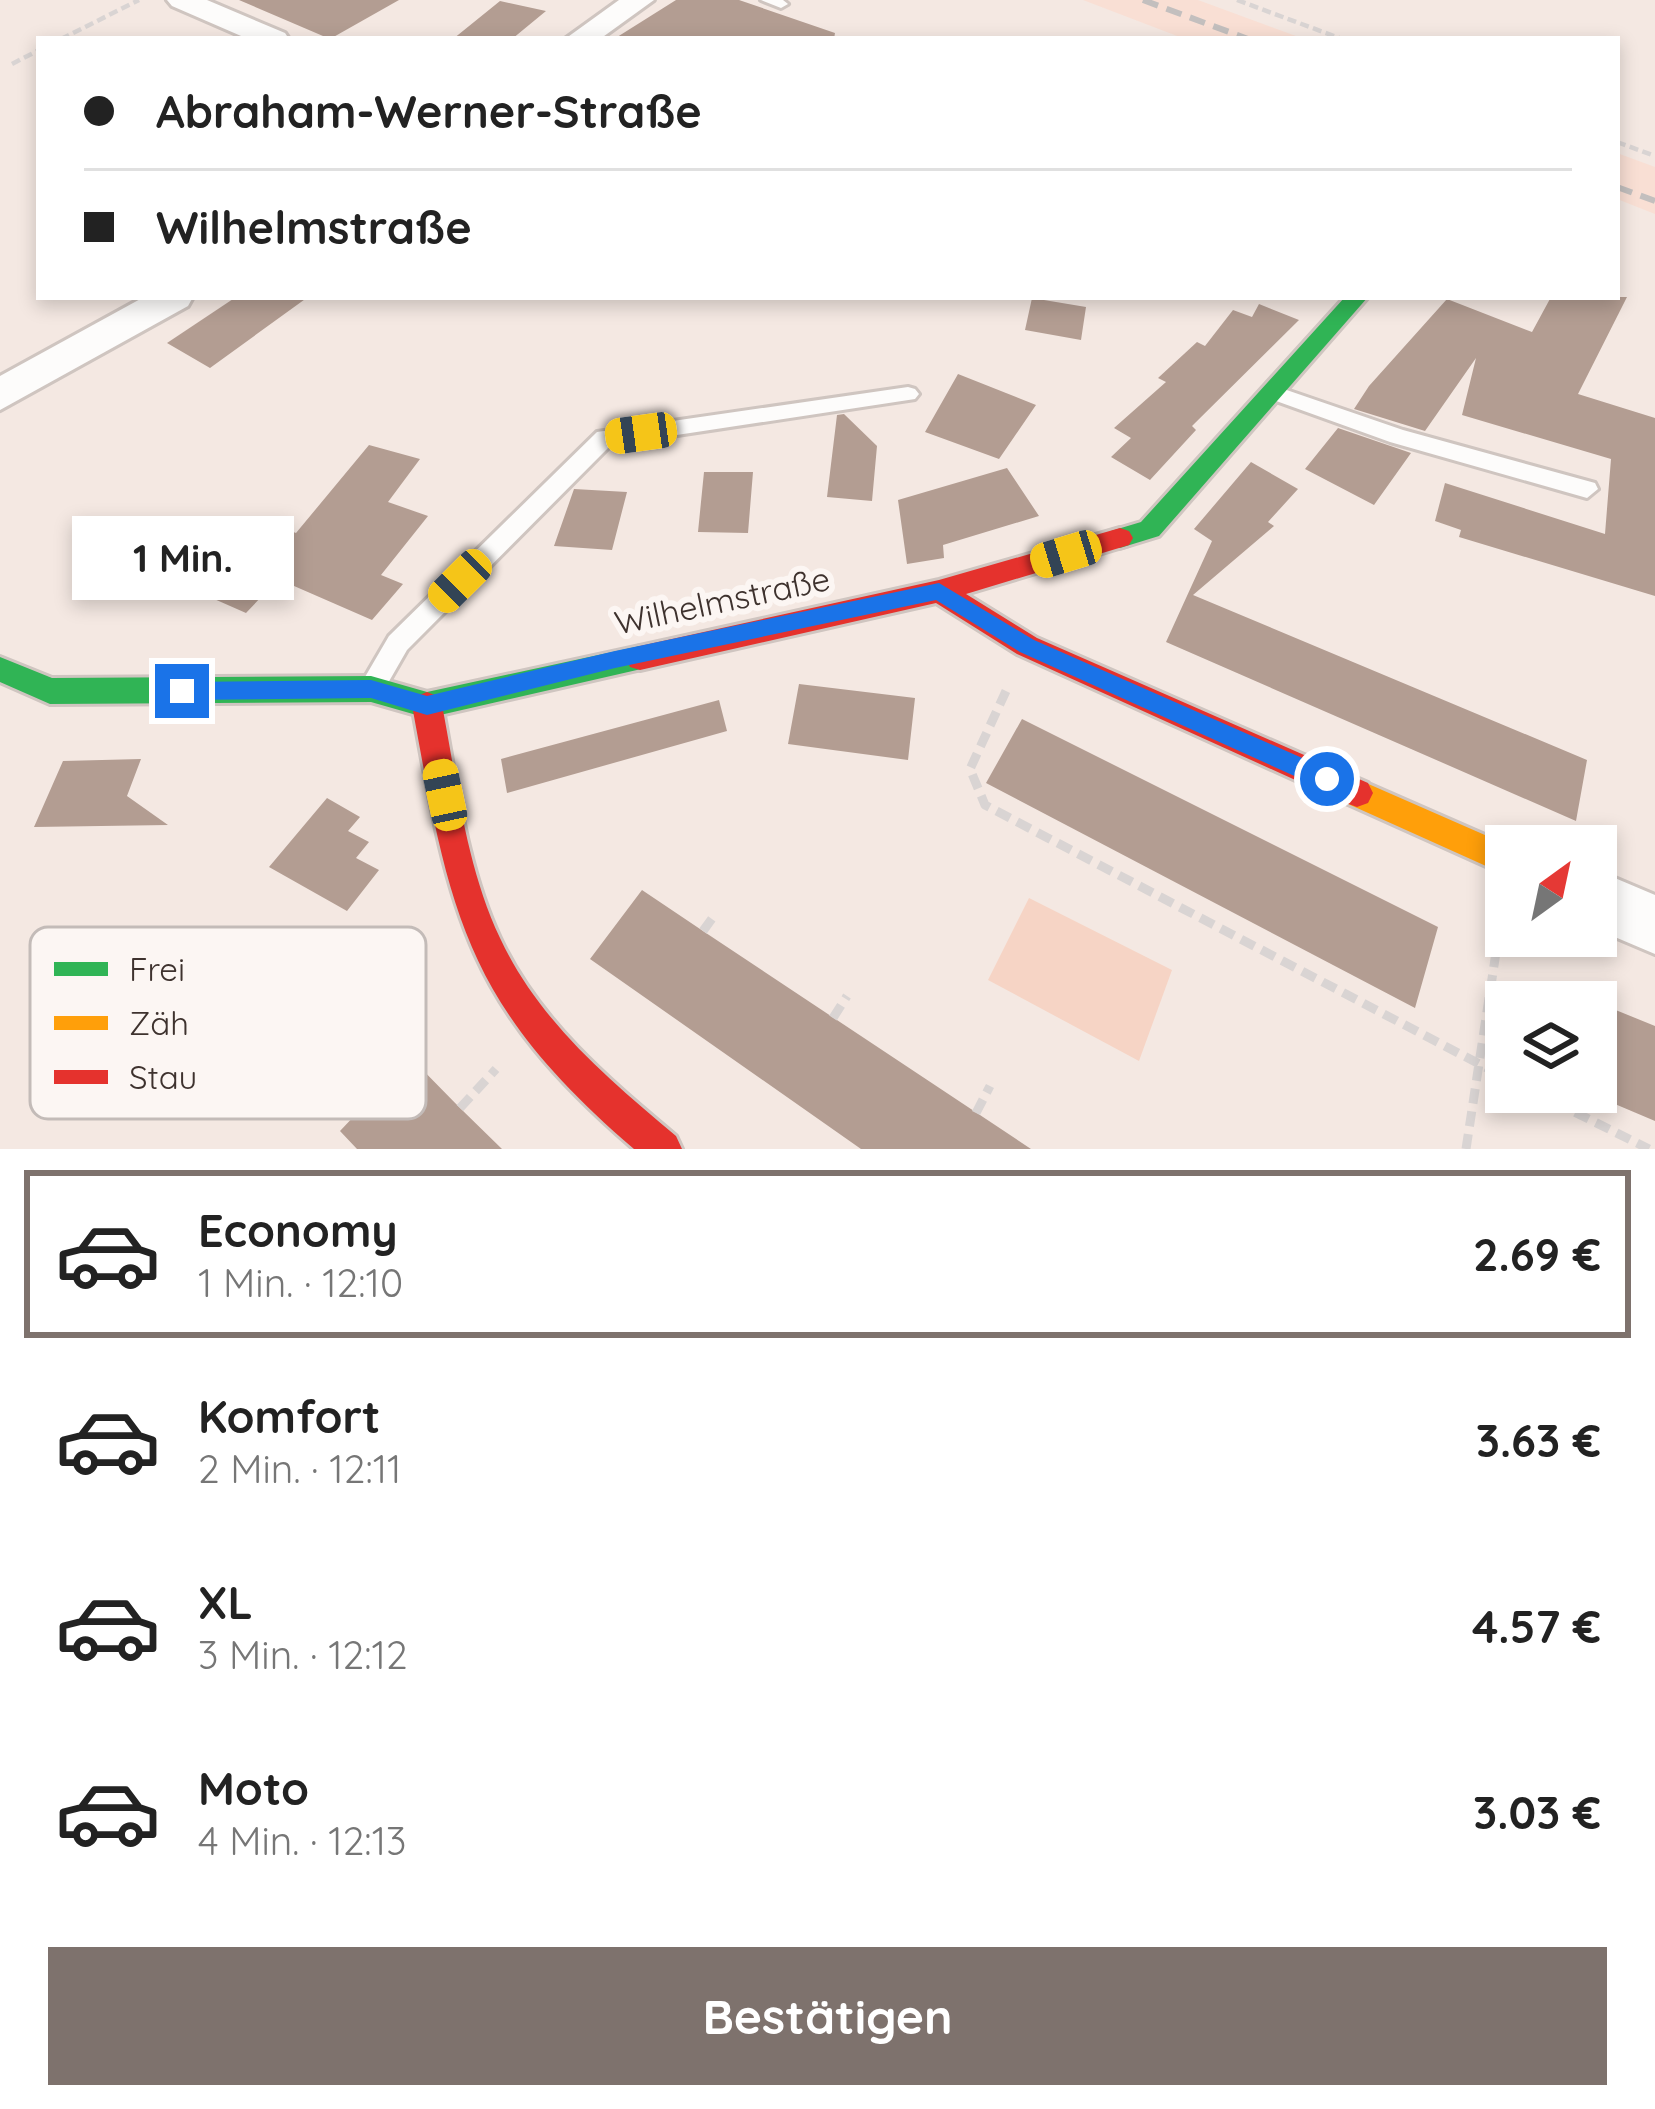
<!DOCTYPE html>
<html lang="de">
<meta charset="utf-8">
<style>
:root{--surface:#fff;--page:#f2f2f2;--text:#222;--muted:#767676;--line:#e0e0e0;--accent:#7e726d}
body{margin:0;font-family:Quicksand,sans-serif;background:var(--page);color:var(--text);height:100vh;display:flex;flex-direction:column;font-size:45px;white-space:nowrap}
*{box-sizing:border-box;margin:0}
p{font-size:39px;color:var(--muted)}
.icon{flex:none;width:66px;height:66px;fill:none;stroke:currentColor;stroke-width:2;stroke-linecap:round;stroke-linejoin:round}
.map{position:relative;height:1149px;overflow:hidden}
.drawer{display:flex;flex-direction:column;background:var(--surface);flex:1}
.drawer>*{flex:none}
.banner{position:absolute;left:36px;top:36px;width:1584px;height:264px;border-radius:0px;box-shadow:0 6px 18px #0003;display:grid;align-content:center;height:264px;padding:0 48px;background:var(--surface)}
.needle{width:78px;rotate:33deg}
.buttons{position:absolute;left:1485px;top:825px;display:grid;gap:24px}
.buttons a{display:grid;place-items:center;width:132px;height:132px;border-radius:0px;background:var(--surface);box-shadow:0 6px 18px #0003;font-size:60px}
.end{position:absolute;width:54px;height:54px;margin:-27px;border:15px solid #1a73e8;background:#fff;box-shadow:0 0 0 6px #fff}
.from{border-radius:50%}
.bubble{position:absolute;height:84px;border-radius:0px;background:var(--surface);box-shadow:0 6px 18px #0003;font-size:39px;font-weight:700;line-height:84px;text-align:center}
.car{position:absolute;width:36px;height:72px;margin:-36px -18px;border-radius:15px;box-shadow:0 0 9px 3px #0007;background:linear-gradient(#f5c518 24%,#345 0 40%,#f5c518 0 76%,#345 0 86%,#f5c518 0)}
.banner b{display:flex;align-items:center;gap:42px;height:114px;font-size:45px}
.banner b+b{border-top:3px solid var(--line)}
.banner i{width:30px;height:30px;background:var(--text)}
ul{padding:21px 0 0;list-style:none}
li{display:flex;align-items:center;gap:36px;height:168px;margin:0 24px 18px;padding:0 24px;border:6px solid transparent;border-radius:0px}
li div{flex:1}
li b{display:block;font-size:45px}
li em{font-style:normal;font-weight:700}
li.on{border-color:var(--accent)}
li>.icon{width:108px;height:108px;stroke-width:1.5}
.action{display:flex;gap:24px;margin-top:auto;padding:24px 48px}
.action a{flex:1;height:138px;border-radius:0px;background:var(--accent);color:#fff;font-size:48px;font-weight:700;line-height:138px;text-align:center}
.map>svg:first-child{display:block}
.built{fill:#f9dfd4}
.green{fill:#f6d4c5}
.building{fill:#b39d92}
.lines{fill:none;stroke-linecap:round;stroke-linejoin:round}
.lane-casing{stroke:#cfc5c0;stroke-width:6}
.street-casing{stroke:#cfc5c0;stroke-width:6}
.fast-casing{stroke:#cfc5c0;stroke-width:6}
.slow-casing{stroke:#cfc5c0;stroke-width:6}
.jam-casing{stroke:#cfc5c0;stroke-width:6}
.path-far1{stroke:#d9d4d3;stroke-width:4.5;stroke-dasharray:9 4.5;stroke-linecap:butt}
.path{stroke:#d9d4d3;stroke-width:9;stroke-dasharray:15 8;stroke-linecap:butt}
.lane{fill:#fdfcfb;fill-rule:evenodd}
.street{fill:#fdfcfb;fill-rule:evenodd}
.fast{fill:#30b455;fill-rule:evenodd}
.slow{fill:#ff9f0a;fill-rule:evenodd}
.jam{fill:#e5322d;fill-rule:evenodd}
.rail{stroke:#c3bfbe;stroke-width:6;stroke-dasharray:16 9;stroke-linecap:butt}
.route{fill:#1a73e8}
.labels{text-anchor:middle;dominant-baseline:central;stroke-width:12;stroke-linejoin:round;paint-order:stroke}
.street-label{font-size:33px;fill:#3e322e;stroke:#fcf6f3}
.key{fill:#fcf6f3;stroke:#c3bbb8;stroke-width:3}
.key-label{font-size:33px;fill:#3e322e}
</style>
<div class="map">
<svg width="1655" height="1149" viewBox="0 0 1655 1149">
<rect width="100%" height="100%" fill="#f4e8e2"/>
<path class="built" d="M 1083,0 L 1198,0 L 1304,39 L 1185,39 Z
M 1617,153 L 1655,167 L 1655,214 L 1617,199 Z"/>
<path class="green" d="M 1029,898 L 1172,970 L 1139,1061 L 988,980 Z"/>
<path class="building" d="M 239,0 L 399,0 L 330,39 Z
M 676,0 L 739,0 L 835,33 L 834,39 L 614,39 Z
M 500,1 L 546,11 L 512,39 L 453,39 Z
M 236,297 L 308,297 L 210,368 L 167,343 Z
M 1551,297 L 1627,297 L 1578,394 L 1655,418 L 1655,596 L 1459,537 L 1461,530 L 1435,521 L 1445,483 L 1605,534 L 1611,459 L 1462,415 L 1476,358 L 1425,431 L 1354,409 L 1369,386 L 1447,299 L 1532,332 Z
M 1032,298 L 1086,307 L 1081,340 L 1025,330 Z
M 1259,304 L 1299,320 L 1192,426 L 1196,430 L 1150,480 L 1111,457 L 1131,438 L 1114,428 L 1166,382 L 1158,378 L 1197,342 L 1205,346 L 1233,310 L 1252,317 Z
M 958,374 L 1036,405 L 999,459 L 925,432 Z
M 844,414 L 877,446 L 872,501 L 827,497 L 837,415 Z
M 1338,428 L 1411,453 L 1374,505 L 1305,469 Z
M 369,445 L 420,459 L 388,502 L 428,516 L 381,575 L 403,584 L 372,620 L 278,579 L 246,613 L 196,591 L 264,521 L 296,533 Z
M 1251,462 L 1298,489 L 1268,522 L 1274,526 L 1193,595 L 1587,760 L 1576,821 L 1166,642 L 1212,541 L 1194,529 Z
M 1007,468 L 1039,516 L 943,545 L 944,558 L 907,564 L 898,500 Z
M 704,472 L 753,472 L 748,533 L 698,532 Z
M 574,489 L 627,492 L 612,550 L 554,546 Z
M 799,684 L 915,698 L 908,760 L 788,744 Z
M 719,700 L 727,731 L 507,793 L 501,759 Z
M 1022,719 L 1438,927 L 1415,1008 L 986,783 Z
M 141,759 L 127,796 L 168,825 L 34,827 L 63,761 Z
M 327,798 L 360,817 L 348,831 L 369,842 L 356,858 L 379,870 L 347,911 L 269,867 Z
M 642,890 L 703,931 L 1031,1149 L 861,1149 L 590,959 Z
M 1596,1002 L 1655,1026 L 1655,1121 L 1596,1096 Z
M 410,1057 L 460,1108 L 502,1149 L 357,1149 L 340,1131 Z"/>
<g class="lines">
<g class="lane-casing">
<path id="lane" d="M 761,0 L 783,0 L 788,4 L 781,8 Z
M 1272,385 L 1403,430 L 1595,483 L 1598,489 L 1587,498 L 1390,442 L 1265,397 L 1261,392 L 1265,387 Z
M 908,387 L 915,389 L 919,394 L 915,399 L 611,445 L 407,650 L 380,697 L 371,700 L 362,697 L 358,689 L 389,636 L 597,432 Z"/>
</g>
<g class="street-casing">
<path id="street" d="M 167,0 L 207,0 L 285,33 L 289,39 L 248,39 L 172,6 Z
M 619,0 L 654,0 L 600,39 L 565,39 Z
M 144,297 L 193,297 L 188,306 L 0,410 L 0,376 Z
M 1596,870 L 1655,895 L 1655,954 L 1596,929 Z"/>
</g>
<g class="fast-casing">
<path id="fast" d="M 1345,297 L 1368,297 L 1159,536 L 1120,548 L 1111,545 L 1107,538 L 1111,531 L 1141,522 Z
M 640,646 L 650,649 L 654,658 L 650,667 L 427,718 L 371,702 L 50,704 L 0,682 L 0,657 L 52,678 L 371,676 L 427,692 Z"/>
</g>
<g class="slow-casing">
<path id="slow" d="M 1357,779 L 1510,846 L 1506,846 L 1506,875 L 1346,803 L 1341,793 L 1346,783 Z"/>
</g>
<g class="jam-casing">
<path id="jam" d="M 1120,528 L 1129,531 L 1133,538 L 1129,545 L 966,594 L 1037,638 L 1368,783 L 1373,793 L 1368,803 L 1357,807 L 1346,803 L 1017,654 L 936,603 L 640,670 L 630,667 L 626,658 L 630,649 L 640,646 L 939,580 Z
M 427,692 L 437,696 L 442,705 C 457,782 466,866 500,938 C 538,1020 608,1079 676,1136 L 682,1149 L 634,1149 C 465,1004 450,915 412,705 L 417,696 Z"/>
</g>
<path class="path-far1" d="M 1237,0 L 1342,39
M 61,39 L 139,0
M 12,64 L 39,50
M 1617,142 L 1655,156"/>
<path class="path" d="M 1006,691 L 970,769 L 985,805 L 1506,1078
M 703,931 L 716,913
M 833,1018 L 847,996
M 1534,1092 L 1649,1149
M 460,1108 L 496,1069
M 976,1113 L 990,1086
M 1466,1149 L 1502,913"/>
<use href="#lane" class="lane"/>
<use href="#street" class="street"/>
<use href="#fast" class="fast"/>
<use href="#slow" class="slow"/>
<use href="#jam" class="jam"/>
<path class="rail" d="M 1143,0 L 1248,39
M 1617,187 L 1655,201"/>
</g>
<path class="route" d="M 939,583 L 1034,640 L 1334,772 L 1334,787 L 1319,787 L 1020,652 L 936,600 L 615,668 L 427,715 L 371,698 L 182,700 L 172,691 L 182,682 L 371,680 L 427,696 L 615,651 Z"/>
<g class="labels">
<g class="street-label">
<text transform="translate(722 600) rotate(-12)">Wilhelmstraße</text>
</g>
</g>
<rect x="30" y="927" width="396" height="192" rx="18" class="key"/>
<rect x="54" y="962" width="54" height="14" fill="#30b455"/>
<rect x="54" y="1016" width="54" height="14" fill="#ff9f0a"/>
<rect x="54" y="1070" width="54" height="14" fill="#e5322d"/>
<g class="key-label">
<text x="129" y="981">Frei</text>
<text x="129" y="1035">Zäh</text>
<text x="129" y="1089">Stau</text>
</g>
</svg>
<div class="buttons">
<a><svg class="needle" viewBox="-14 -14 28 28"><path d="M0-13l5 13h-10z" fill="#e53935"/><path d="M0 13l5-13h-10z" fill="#767676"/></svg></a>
<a><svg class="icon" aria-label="layers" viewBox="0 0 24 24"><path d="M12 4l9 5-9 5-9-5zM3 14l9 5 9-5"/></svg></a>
</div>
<i class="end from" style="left:1327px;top:779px"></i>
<i class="end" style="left:182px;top:691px"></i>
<div class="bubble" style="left:72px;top:516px;width:222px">1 Min.</div>
<i class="car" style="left:641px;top:433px;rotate:262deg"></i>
<i class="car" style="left:1066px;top:554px;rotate:253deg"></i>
<i class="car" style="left:460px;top:581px;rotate:225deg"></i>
<i class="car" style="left:445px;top:795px;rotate:348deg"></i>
<div class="banner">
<b><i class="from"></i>Abraham-Werner-Straße</b>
<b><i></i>Wilhelmstraße</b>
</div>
</div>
<section class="drawer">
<ul>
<li class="on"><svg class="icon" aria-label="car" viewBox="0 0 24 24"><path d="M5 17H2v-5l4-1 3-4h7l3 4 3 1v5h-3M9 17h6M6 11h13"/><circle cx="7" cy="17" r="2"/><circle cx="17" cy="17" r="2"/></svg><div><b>Economy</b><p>1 Min. · 12:10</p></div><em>2.69 €</em></li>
<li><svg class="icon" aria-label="car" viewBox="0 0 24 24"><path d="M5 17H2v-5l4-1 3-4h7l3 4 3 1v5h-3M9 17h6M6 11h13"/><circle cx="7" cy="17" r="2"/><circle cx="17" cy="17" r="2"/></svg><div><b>Komfort</b><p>2 Min. · 12:11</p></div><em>3.63 €</em></li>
<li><svg class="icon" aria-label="car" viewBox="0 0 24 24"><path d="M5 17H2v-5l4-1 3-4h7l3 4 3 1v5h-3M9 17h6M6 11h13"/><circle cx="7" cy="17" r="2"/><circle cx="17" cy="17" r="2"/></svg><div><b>XL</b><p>3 Min. · 12:12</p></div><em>4.57 €</em></li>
<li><svg class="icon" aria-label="car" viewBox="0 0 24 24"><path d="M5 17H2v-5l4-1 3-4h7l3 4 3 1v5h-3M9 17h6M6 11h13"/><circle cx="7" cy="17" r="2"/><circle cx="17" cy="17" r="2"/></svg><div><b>Moto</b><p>4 Min. · 12:13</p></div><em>3.03 €</em></li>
</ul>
<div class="action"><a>Bestätigen</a></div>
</section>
